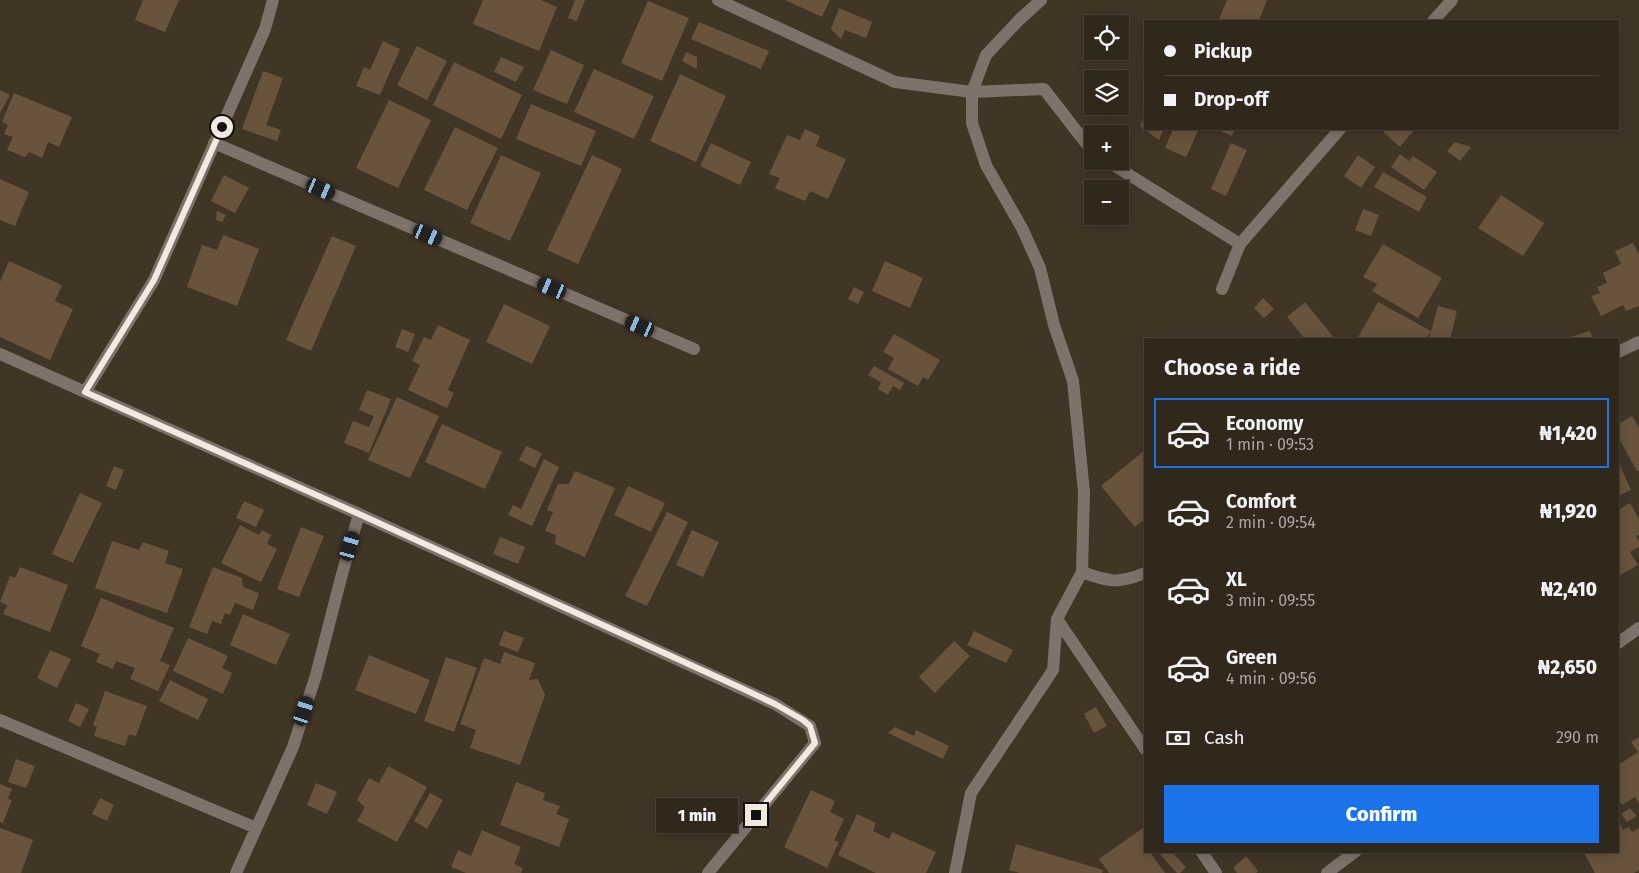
<!DOCTYPE html>
<meta charset="utf-8">
<style>
:root{--surface:#31281c;--page:#393025;--text:#f1f3f6;--muted:#a8a6a3;--line:#4c443b;--accent:#1a73e8}
body{margin:0;font-family:"Fira Sans",sans-serif;background:var(--page);color:var(--text);height:100vh;display:flex;flex-direction:column;font-size:19px;white-space:nowrap}
*{box-sizing:border-box;margin:0}
p{font-size:16px;color:var(--muted)}
.icon{flex:none;width:28px;height:28px;fill:none;stroke:currentColor;stroke-width:2;stroke-linecap:round;stroke-linejoin:round}
.map{position:relative;flex:1;overflow:hidden}
.details{position:absolute;left:1144px;top:338px;width:475px;height:515px;display:flex;flex-direction:column;background:var(--surface);border-radius:0px;box-shadow:0 2px 12px #0003,0 0 0 1px var(--line)}
.details>*{flex:none}
.banner{position:absolute;left:1144px;top:20px;width:475px;height:110px;border-radius:0px;box-shadow:0 2px 12px #0003,0 0 0 1px var(--line);display:grid;align-content:center;height:110px;padding:0 20px;background:var(--surface)}
.fabs{position:absolute;left:1084px;top:15px;display:grid;gap:10px}
.fabs a{display:grid;place-items:center;width:45px;height:45px;border-radius:0px;background:var(--surface);box-shadow:0 2px 12px #0003,0 0 0 1px var(--line);font-size:25px}
.end{position:absolute;width:22px;height:22px;margin:-11px;border:6px solid #f2eae1;background:#111;box-shadow:0 0 0 2px #111}
.from{border-radius:50%}
.bubble{position:absolute;height:35px;border-radius:0px;background:var(--surface);box-shadow:0 2px 12px #0003,0 0 0 1px var(--line);font-size:16px;font-weight:800;line-height:35px;text-align:center}
.car{position:absolute;width:15px;height:30px;margin:-15px -8px;border-radius:6px;box-shadow:0 0 4px 1px #0007;background:linear-gradient(#222 24%,#8ab4d8 0 40%,#222 0 76%,#8ab4d8 0 86%,#222 0)}
.banner b{display:flex;align-items:center;gap:18px;height:48px;font-size:19px}
.banner b+b{border-top:1px solid var(--line)}
.banner i{width:12px;height:12px;background:var(--text)}
ul{padding:0;list-style:none}
li{display:flex;align-items:center;gap:15px;height:70px;margin:0 10px 8px;padding:0 10px;border:2px solid transparent;border-radius:0px}
li div{flex:1}
li b{display:block;font-size:19px}
li em{font-style:normal;font-weight:800}
li.active{border-color:var(--accent)}
li>.icon{width:45px;height:45px;stroke-width:1.5}
h2{padding:0 20px;font-size:22px;line-height:60px}
.pay{display:flex;align-items:center;gap:12px;height:55px;padding:0 20px;font-size:19px}
.pay p{margin-inline-start:auto}
.button{display:flex;gap:10px;margin-top:auto;padding:10px 20px}
.button a{flex:1;height:58px;border-radius:0px;background:var(--accent);color:#fff;font-size:20px;font-weight:800;line-height:58px;text-align:center}
.map>svg:first-child{display:block}
.building{fill:#68543d}
.lines{fill:none;stroke-linecap:round;stroke-linejoin:round}
.minor{stroke:#7e726a;stroke-width:12}
.route{stroke:#f2eae1;stroke-width:6}
</style>
<div class="map">
<svg width="1639" height="873" viewBox="0 0 1639 873">
<rect width="100%" height="100%" fill="#413526"/>
<path class="building" d="M 143,0 L 179,0 L 165,32 L 135,20 Z
M 483,0 L 541,0 L 557,7 L 539,51 L 473,24 Z
M 575,0 L 585,0 L 577,21 L 568,18 Z
M 785,0 L 830,0 L 822,17 Z
M 1227,0 L 1267,0 L 1259,21 L 1218,21 Z
M 648,1 L 689,18 L 662,81 L 621,63 Z
M 839,8 L 872,22 L 866,38 L 845,30 L 841,39 L 831,29 Z
M 699,22 L 769,51 L 761,69 L 691,39 Z
M 383,41 L 400,49 L 380,95 L 356,86 L 364,67 L 370,70 Z
M 417,46 L 447,61 L 427,100 L 397,85 Z
M 551,50 L 584,65 L 567,104 L 533,90 Z
M 686,52 L 697,57 L 697,69 L 682,61 Z
M 501,57 L 524,67 L 516,82 L 494,72 Z
M 454,62 L 522,95 L 501,139 L 433,105 Z
M 594,69 L 654,96 L 634,139 L 574,112 Z
M 263,71 L 283,78 L 266,125 L 281,130 L 277,141 L 242,129 Z
M 680,74 L 726,96 L 696,162 L 650,141 Z
M 0,90 L 10,95 L 0,113 Z
M 14,93 L 72,117 L 59,147 L 48,142 L 42,158 L 29,152 L 25,157 L 7,150 L 13,137 L 4,134 L 8,125 L 2,122 Z
M 389,100 L 431,120 L 398,188 L 356,168 Z
M 531,104 L 596,131 L 581,166 L 516,139 Z
M 1145,114 L 1145,129 L 1164,129 L 1159,140 L 1140,126 Z
M 455,127 L 498,148 L 467,210 L 424,190 Z
M 805,129 L 820,136 L 816,146 L 846,159 L 828,199 L 810,191 L 805,201 L 775,188 L 780,178 L 769,174 L 787,135 L 800,140 Z
M 1173,129 L 1199,129 L 1186,157 L 1165,148 Z
M 1215,129 L 1235,129 L 1232,136 Z
M 1386,129 L 1415,129 L 1400,147 L 1383,132 Z
M 1455,142 L 1471,147 L 1460,161 L 1447,151 Z
M 711,143 L 751,162 L 740,185 L 700,166 Z
M 1231,143 L 1247,150 L 1226,196 L 1211,189 Z
M 1400,154 L 1409,161 L 1413,156 L 1437,172 L 1424,190 L 1391,167 Z
M 501,155 L 541,173 L 510,241 L 470,223 Z
M 592,155 L 622,169 L 578,264 L 547,250 Z
M 1358,155 L 1375,167 L 1361,188 L 1344,176 Z
M 1383,172 L 1427,197 L 1419,212 L 1374,187 Z
M 224,175 L 249,188 L 235,213 L 211,201 Z
M 0,179 L 29,192 L 15,226 L 0,220 Z
M 1501,195 L 1544,223 L 1523,256 L 1478,228 Z
M 1363,209 L 1379,215 L 1371,236 L 1355,230 Z
M 217,211 L 226,215 L 222,222 L 216,220 Z
M 223,235 L 259,249 L 237,306 L 187,287 L 202,245 L 217,250 Z
M 332,236 L 356,246 L 311,351 L 286,340 Z
M 1633,243 L 1639,255 L 1639,306 L 1626,311 L 1623,305 L 1601,316 L 1591,296 L 1600,293 L 1597,287 L 1607,283 L 1603,273 L 1621,264 L 1615,251 Z
M 1383,244 L 1442,278 L 1418,318 L 1372,291 L 1377,284 L 1363,277 Z
M 9,261 L 62,285 L 55,301 L 73,309 L 50,360 L 0,337 L 0,282 Z
M 885,261 L 923,278 L 910,308 L 872,291 Z
M 854,287 L 864,292 L 858,304 L 848,299 Z
M 1263,298 L 1274,309 L 1264,318 L 1254,308 Z
M 1305,302 L 1335,339 L 1305,339 L 1287,317 Z
M 1378,302 L 1431,331 L 1426,339 L 1357,339 Z
M 504,304 L 550,326 L 532,364 L 486,342 Z
M 1438,306 L 1457,311 L 1450,339 L 1429,339 Z
M 438,325 L 470,340 L 448,390 L 454,393 L 447,408 L 408,390 L 420,365 L 412,361 L 424,337 L 431,340 Z
M 402,329 L 415,334 L 408,352 L 395,347 Z
M 1590,331 L 1593,339 L 1567,339 L 1567,338 Z
M 894,334 L 940,360 L 928,380 L 923,377 L 918,386 L 888,369 L 894,358 L 883,352 Z
M 874,366 L 904,383 L 900,390 L 893,386 L 888,395 L 878,389 L 881,382 L 868,375 Z
M 367,390 L 391,399 L 369,453 L 344,443 L 353,421 L 369,427 L 374,416 L 359,410 Z
M 397,397 L 439,416 L 410,478 L 368,460 Z
M 1632,416 L 1639,428 L 1639,471 L 1637,471 L 1618,437 L 1618,424 Z
M 442,424 L 502,452 L 485,489 L 425,462 Z
M 526,446 L 542,453 L 535,468 L 519,460 Z
M 1145,450 L 1145,519 L 1135,527 L 1101,486 Z
M 544,459 L 559,467 L 532,526 L 508,515 L 513,505 L 521,509 Z
M 1618,461 L 1631,490 L 1618,496 Z
M 114,466 L 124,470 L 116,490 L 106,486 Z
M 575,471 L 615,488 L 585,557 L 555,544 L 556,535 L 545,531 L 553,512 L 547,510 L 558,484 L 569,484 Z
M 628,486 L 665,503 L 651,532 L 614,515 Z
M 80,493 L 102,503 L 73,563 L 52,554 Z
M 244,501 L 264,510 L 256,527 L 236,518 Z
M 1630,503 L 1639,519 L 1639,535 L 1636,536 L 1639,542 L 1639,547 L 1630,552 L 1638,565 L 1618,576 L 1618,510 Z
M 667,512 L 688,522 L 647,606 L 625,596 Z
M 240,525 L 259,535 L 262,530 L 271,535 L 267,544 L 277,549 L 261,582 L 221,563 Z
M 301,527 L 324,536 L 299,597 L 277,589 Z
M 692,530 L 719,542 L 703,577 L 676,565 Z
M 500,537 L 525,547 L 518,564 L 493,554 Z
M 112,541 L 139,550 L 143,542 L 169,551 L 165,563 L 183,569 L 167,613 L 95,588 Z
M 20,567 L 68,585 L 50,632 L 3,614 L 7,605 L 0,602 L 10,576 L 15,578 Z
M 213,567 L 242,578 L 243,587 L 259,593 L 253,610 L 235,603 L 230,615 L 225,613 L 221,624 L 212,621 L 207,634 L 189,627 Z
M 101,598 L 174,628 L 160,661 L 170,665 L 158,691 L 130,679 L 135,668 L 116,661 L 113,669 L 96,662 L 100,654 L 81,646 Z
M 243,614 L 290,634 L 276,665 L 230,645 Z
M 504,631 L 524,638 L 518,652 L 499,645 Z
M 974,631 L 1013,650 L 1006,663 L 967,645 Z
M 188,638 L 228,656 L 222,668 L 232,673 L 223,694 L 173,671 Z
M 954,641 L 970,656 L 935,693 L 919,677 Z
M 50,650 L 71,659 L 57,688 L 37,678 Z
M 504,652 L 535,663 L 529,680 L 538,679 L 545,695 L 520,765 L 470,748 L 476,730 L 460,724 L 484,658 L 500,664 Z
M 369,655 L 430,680 L 416,714 L 355,690 Z
M 446,657 L 477,668 L 454,732 L 424,721 Z
M 170,680 L 208,699 L 198,720 L 159,701 Z
M 105,691 L 147,706 L 136,736 L 129,734 L 125,746 L 94,736 L 97,727 L 93,725 Z
M 76,703 L 89,709 L 80,727 L 68,721 Z
M 1096,707 L 1107,726 L 1094,733 L 1084,714 Z
M 895,727 L 914,736 L 916,730 L 949,746 L 943,759 L 888,733 Z
M 1639,737 L 1639,804 L 1635,797 L 1622,805 L 1618,797 L 1618,765 L 1638,752 L 1631,742 Z
M 16,759 L 35,766 L 26,788 L 8,782 Z
M 388,766 L 427,787 L 397,842 L 357,821 L 365,807 L 357,800 L 369,778 L 379,783 Z
M 516,782 L 545,793 L 543,800 L 560,806 L 556,814 L 569,819 L 559,847 L 500,825 Z
M 316,783 L 337,792 L 327,814 L 307,805 Z
M 0,784 L 12,789 L 8,799 L 12,800 L 3,823 L 0,822 Z
M 811,790 L 835,801 L 830,812 L 844,819 L 834,841 L 839,842 L 827,868 L 784,847 Z
M 430,793 L 443,800 L 427,829 L 414,821 Z
M 100,798 L 114,805 L 107,821 L 92,814 Z
M 1630,808 L 1637,816 L 1627,822 L 1621,814 Z
M 857,814 L 876,823 L 873,831 L 889,839 L 892,832 L 936,852 L 926,873 L 876,873 L 838,855 Z
M 1618,819 L 1623,830 L 1629,827 L 1632,832 L 1639,828 L 1639,870 L 1634,873 L 1595,873 L 1583,851 L 1618,851 Z
M 0,828 L 33,840 L 21,873 L 0,873 Z
M 1143,828 L 1145,830 L 1145,851 L 1149,851 L 1165,873 L 1109,873 L 1099,859 Z
M 482,830 L 521,847 L 514,864 L 523,868 L 521,873 L 466,873 L 451,867 L 458,850 L 471,856 Z
M 1016,844 L 1103,870 L 1102,873 L 1020,873 L 1009,870 Z
M 1157,851 L 1171,851 L 1186,867 L 1180,873 L 1177,873 Z
M 1246,856 L 1258,871 L 1256,873 L 1237,873 L 1233,868 Z"/>
<g class="lines">
<path class="minor" d="M 718,0 L 895,82 L 972,92 L 1044,89 L 1092,151
M 1433,21 L 1452,0
M 214,143 L 694,349
M 1107,161 L 1240,244 L 1222,289
M 1240,244 L 1340,129
M 1618,352 L 1639,342
M 0,354 L 359,514 L 775,704 L 810,726 L 815,743 L 708,873
M 85,392 L 154,280 L 265,29 L 273,0
M 1082,572 C 1109,582 1118,584 1145,573
M 1057,619 L 1145,749
M 1618,643 L 1639,628
M 0,720 L 256,828
M 1201,851 L 1216,873
M 236,873 L 293,747 L 316,675 L 341,578 L 359,514
M 955,873 L 971,793 L 1053,670 L 1057,619 L 1082,572 L 1084,492 L 1073,381 L 1054,325 L 1040,268 L 1022,228 L 986,165 L 972,123 L 972,92 L 986,55 L 1019,20 L 1041,0
M 1327,873 L 1356,851"/>
</g>
<g class="lines">
<path class="route" d="M 222,127 L 154,280 L 85,392 L 359,514 L 739,687 L 775,704 L 803,720 L 810,726 L 815,743 L 756,815"/>
</g>
</svg>
<div class="fabs">
<a><svg class="icon" aria-label="locate" viewBox="0 0 24 24"><circle cx="12" cy="12" r="6"/><path d="M12 2v4M12 18v4M2 12h4M18 12h4"/></svg></a>
<a><svg class="icon" aria-label="layers" viewBox="0 0 24 24"><path d="M12 4l9 5-9 5-9-5zM3 14l9 5 9-5"/></svg></a>
<a>+</a>
<a>−</a>
</div>
<i class="end from" style="left:222px;top:127px"></i>
<i class="end" style="left:756px;top:815px"></i>
<div class="bubble" style="left:656px;top:798px;width:82px">1 min</div>
<i class="car" style="left:321px;top:189px;rotate:113deg"></i>
<i class="car" style="left:428px;top:235px;rotate:113deg"></i>
<i class="car" style="left:552px;top:288px;rotate:293deg"></i>
<i class="car" style="left:640px;top:326px;rotate:293deg"></i>
<i class="car" style="left:350px;top:546px;rotate:16deg"></i>
<i class="car" style="left:304px;top:711px;rotate:18deg"></i>
<div class="banner">
<b><i class="from"></i>Pickup</b>
<b><i></i>Drop-off</b>
</div>
<section class="details">
<h2>Choose a ride</h2>
<ul>
<li class="active"><svg class="icon" aria-label="car" viewBox="0 0 24 24"><path d="M5 17H2v-5l4-1 3-4h7l3 4 3 1v5h-3M9 17h6M6 11h13"/><circle cx="7" cy="17" r="2"/><circle cx="17" cy="17" r="2"/></svg><div><b>Economy</b><p>1 min · 09:53</p></div><em>₦1,420</em></li>
<li><svg class="icon" aria-label="car" viewBox="0 0 24 24"><path d="M5 17H2v-5l4-1 3-4h7l3 4 3 1v5h-3M9 17h6M6 11h13"/><circle cx="7" cy="17" r="2"/><circle cx="17" cy="17" r="2"/></svg><div><b>Comfort</b><p>2 min · 09:54</p></div><em>₦1,920</em></li>
<li><svg class="icon" aria-label="car" viewBox="0 0 24 24"><path d="M5 17H2v-5l4-1 3-4h7l3 4 3 1v5h-3M9 17h6M6 11h13"/><circle cx="7" cy="17" r="2"/><circle cx="17" cy="17" r="2"/></svg><div><b>XL</b><p>3 min · 09:55</p></div><em>₦2,410</em></li>
<li><svg class="icon" aria-label="car" viewBox="0 0 24 24"><path d="M5 17H2v-5l4-1 3-4h7l3 4 3 1v5h-3M9 17h6M6 11h13"/><circle cx="7" cy="17" r="2"/><circle cx="17" cy="17" r="2"/></svg><div><b>Green</b><p>4 min · 09:56</p></div><em>₦2,650</em></li>
</ul>
<div class="pay"><svg class="icon" aria-label="cash" viewBox="0 0 24 24"><path d="M3 7h18v10H3z"/><circle cx="12" cy="12" r="2"/></svg>Cash<p>290 m</p></div>
<div class="button"><a>Confirm</a></div>
</section>
</div>
